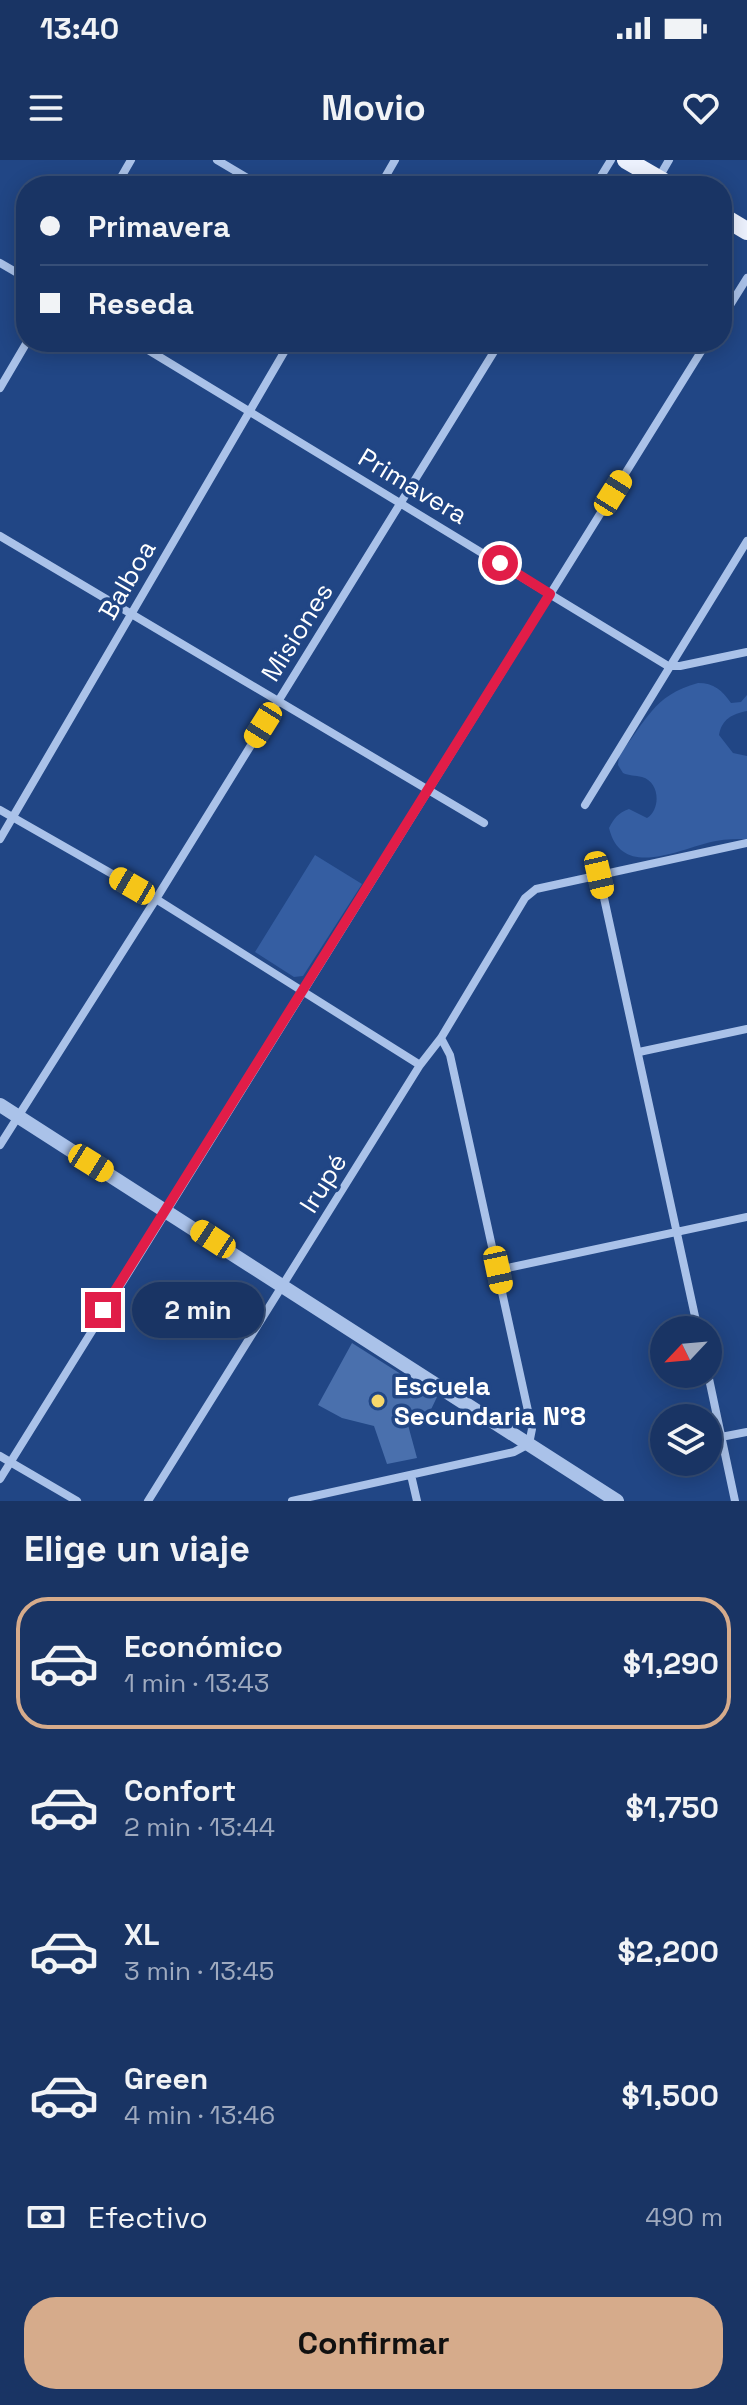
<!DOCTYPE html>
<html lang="es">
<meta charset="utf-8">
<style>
:root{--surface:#193464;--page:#223c6a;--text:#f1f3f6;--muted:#9faabf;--line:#374f78;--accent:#d6ab8b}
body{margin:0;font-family:"Space Grotesk",sans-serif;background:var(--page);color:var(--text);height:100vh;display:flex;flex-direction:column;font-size:30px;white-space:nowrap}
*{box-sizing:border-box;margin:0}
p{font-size:26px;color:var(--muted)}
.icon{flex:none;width:44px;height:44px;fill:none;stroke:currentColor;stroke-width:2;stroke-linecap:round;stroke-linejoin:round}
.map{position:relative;height:1341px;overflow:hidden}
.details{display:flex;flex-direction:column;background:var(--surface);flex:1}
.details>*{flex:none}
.banner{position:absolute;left:16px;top:16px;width:716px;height:176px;border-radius:32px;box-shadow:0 4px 20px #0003,0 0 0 2px var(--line);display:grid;align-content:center;height:176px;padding:0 24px;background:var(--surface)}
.needle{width:52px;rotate:244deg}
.buttons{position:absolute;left:650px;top:1156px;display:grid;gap:16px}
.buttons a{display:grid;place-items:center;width:72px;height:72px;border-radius:50%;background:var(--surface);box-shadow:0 4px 20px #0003,0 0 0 2px var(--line);font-size:40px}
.end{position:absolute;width:36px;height:36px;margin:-18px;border:10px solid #e11d48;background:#fff;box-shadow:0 0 0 4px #fff}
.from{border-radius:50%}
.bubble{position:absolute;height:56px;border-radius:28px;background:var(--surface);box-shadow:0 4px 20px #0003,0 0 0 2px var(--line);font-size:26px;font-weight:700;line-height:56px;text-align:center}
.car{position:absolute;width:24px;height:48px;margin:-24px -12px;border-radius:10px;box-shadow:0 0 6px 2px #0007;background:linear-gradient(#f5c518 24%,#345 0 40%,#f5c518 0 76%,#345 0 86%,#f5c518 0)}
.banner b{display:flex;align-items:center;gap:28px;height:76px;font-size:30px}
.banner b+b{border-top:2px solid var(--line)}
.banner i{width:20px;height:20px;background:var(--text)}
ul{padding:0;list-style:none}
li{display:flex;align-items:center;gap:24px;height:132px;margin:0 16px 12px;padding:0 8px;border:4px solid transparent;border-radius:32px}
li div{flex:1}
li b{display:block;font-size:30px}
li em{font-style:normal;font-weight:700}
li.on{border-color:var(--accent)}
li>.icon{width:72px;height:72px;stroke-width:1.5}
h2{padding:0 24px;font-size:36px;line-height:96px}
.pay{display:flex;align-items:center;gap:20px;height:88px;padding:0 24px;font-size:30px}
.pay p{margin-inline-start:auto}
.primary-button{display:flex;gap:16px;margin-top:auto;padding:16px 24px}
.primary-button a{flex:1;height:92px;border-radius:32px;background:var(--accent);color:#111;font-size:32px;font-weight:700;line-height:92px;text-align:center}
.status{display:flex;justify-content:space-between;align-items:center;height:56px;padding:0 40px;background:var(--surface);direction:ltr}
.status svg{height:22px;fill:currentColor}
header{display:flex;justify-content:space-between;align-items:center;height:104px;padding:0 24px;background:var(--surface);font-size:36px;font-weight:700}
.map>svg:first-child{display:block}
.green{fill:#355ea2}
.building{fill:#4a70ad}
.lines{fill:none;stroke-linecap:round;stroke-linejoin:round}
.minor{stroke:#aac2e9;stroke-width:8}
.tertiary{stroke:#aac2e9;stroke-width:14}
.primary{stroke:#edf2fe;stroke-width:18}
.route{stroke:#e11d48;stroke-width:10}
.poi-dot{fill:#f6d76b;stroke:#214685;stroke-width:3}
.labels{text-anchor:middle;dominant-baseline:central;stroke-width:7;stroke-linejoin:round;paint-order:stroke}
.street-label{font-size:26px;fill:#fff;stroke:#214685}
.poi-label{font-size:26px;font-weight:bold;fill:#fff;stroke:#214685;text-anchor:start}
</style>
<div class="status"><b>13:40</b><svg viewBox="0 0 49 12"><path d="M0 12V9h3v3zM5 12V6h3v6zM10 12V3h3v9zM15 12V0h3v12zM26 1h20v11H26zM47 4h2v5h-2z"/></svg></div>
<header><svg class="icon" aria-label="menu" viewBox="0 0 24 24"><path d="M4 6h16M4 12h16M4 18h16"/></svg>Movio<svg class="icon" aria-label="heart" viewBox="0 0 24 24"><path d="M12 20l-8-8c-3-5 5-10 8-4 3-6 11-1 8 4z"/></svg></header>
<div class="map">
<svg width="747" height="1341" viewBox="0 0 747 1341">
<rect width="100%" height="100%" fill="#214685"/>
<path class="green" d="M 698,523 C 714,523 722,530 731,543 L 741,542 L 747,535 L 747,551 C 732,554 722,559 719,575 L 733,593 L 747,596 L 747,679 C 737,679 726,679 716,681 C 680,688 622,721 609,668 C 614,658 618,653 629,649 L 647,658 C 661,649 660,622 642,617 C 635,615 629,616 623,613 L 618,605 L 619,595 C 646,562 653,535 698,523 Z
M 315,695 L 362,724 L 303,816 L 294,817 L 255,792 Z"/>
<path class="building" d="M 352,1183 L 437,1237 L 425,1262 L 408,1265 L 417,1298 L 387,1304 L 374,1266 L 342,1258 L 318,1245 Z"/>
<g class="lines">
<path class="minor" d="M 217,0 L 261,26
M 658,19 L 669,0
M 116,26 L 131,0
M 380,26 L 395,0
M 595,26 L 611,0
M 0,103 L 26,118
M 722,158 L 747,118
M 135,182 L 668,506 L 680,506 L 747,492
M 0,228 L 27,182
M 0,376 L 484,663
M 585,645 L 747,381
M 0,650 L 156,739 L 420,905
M 0,679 L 290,182
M 599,715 L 698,1170
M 639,892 L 747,869
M 0,985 L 156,739 L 500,182
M 498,1110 L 747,1057
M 708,1214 L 735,1341
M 721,1277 L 747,1272
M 0,1296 L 77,1341
M 411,1315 L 417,1341
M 0,1319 L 707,182
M 148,1341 L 420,905 L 441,878 L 525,738 L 536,729 L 747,683
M 292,1341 L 514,1292 L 529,1284 L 532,1269 L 450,895 L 441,878"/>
<path class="tertiary" d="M 0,945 L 617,1341"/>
<path class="primary" d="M 626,0 L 671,26
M 722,56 L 747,71"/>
</g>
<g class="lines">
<path class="route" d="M 103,1150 L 550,434 L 500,403"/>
</g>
<circle class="poi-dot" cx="378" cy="1241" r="8"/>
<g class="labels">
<g class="street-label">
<text transform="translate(413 326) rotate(31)">Primavera</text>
<text transform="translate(127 420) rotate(-60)">Balboa</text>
<text transform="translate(297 472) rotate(-58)">Misiones</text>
<text transform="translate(323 1023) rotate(-58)">Irupé</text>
</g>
<g class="poi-label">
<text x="394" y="1226">Escuela<tspan x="394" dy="30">Secundaria N°8</tspan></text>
</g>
</g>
</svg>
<div class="buttons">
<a><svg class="needle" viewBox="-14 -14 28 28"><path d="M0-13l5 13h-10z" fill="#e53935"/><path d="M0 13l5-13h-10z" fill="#9faabf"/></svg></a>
<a><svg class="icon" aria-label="layers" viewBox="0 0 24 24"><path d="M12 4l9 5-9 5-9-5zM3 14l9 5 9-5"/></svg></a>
</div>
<i class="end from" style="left:500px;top:403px"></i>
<i class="end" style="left:103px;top:1150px"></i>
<div class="bubble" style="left:132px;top:1122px;width:132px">2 min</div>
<i class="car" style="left:613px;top:333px;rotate:32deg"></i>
<i class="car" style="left:263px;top:565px;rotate:212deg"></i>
<i class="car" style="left:599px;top:715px;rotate:167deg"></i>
<i class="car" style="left:132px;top:726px;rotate:300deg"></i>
<i class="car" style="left:91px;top:1003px;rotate:122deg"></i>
<i class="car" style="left:213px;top:1079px;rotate:303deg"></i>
<i class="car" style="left:498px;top:1110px;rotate:168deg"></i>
<div class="banner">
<b><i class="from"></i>Primavera</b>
<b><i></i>Reseda</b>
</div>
</div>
<section class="details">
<h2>Elige un viaje</h2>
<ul>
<li class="on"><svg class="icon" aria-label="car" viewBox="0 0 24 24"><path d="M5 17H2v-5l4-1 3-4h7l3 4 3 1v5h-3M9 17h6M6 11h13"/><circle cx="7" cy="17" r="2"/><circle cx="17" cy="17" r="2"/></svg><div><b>Económico</b><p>1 min · 13:43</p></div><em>$1,290</em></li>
<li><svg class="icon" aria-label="car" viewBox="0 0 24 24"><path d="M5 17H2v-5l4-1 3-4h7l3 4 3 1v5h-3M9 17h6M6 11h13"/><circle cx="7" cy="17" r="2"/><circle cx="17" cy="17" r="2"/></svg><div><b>Confort</b><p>2 min · 13:44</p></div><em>$1,750</em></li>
<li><svg class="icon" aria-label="car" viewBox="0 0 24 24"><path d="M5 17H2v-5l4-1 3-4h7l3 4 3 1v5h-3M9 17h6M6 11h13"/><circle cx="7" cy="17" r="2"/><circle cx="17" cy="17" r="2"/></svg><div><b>XL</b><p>3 min · 13:45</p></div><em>$2,200</em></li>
<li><svg class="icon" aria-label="car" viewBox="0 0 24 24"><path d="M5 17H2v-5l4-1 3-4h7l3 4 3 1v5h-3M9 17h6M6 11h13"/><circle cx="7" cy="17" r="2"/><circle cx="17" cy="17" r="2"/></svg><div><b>Green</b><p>4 min · 13:46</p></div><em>$1,500</em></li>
</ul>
<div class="pay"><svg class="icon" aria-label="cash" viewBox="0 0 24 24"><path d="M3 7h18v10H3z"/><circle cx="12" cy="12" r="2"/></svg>Efectivo<p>490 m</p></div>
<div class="primary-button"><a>Confirmar</a></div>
</section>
